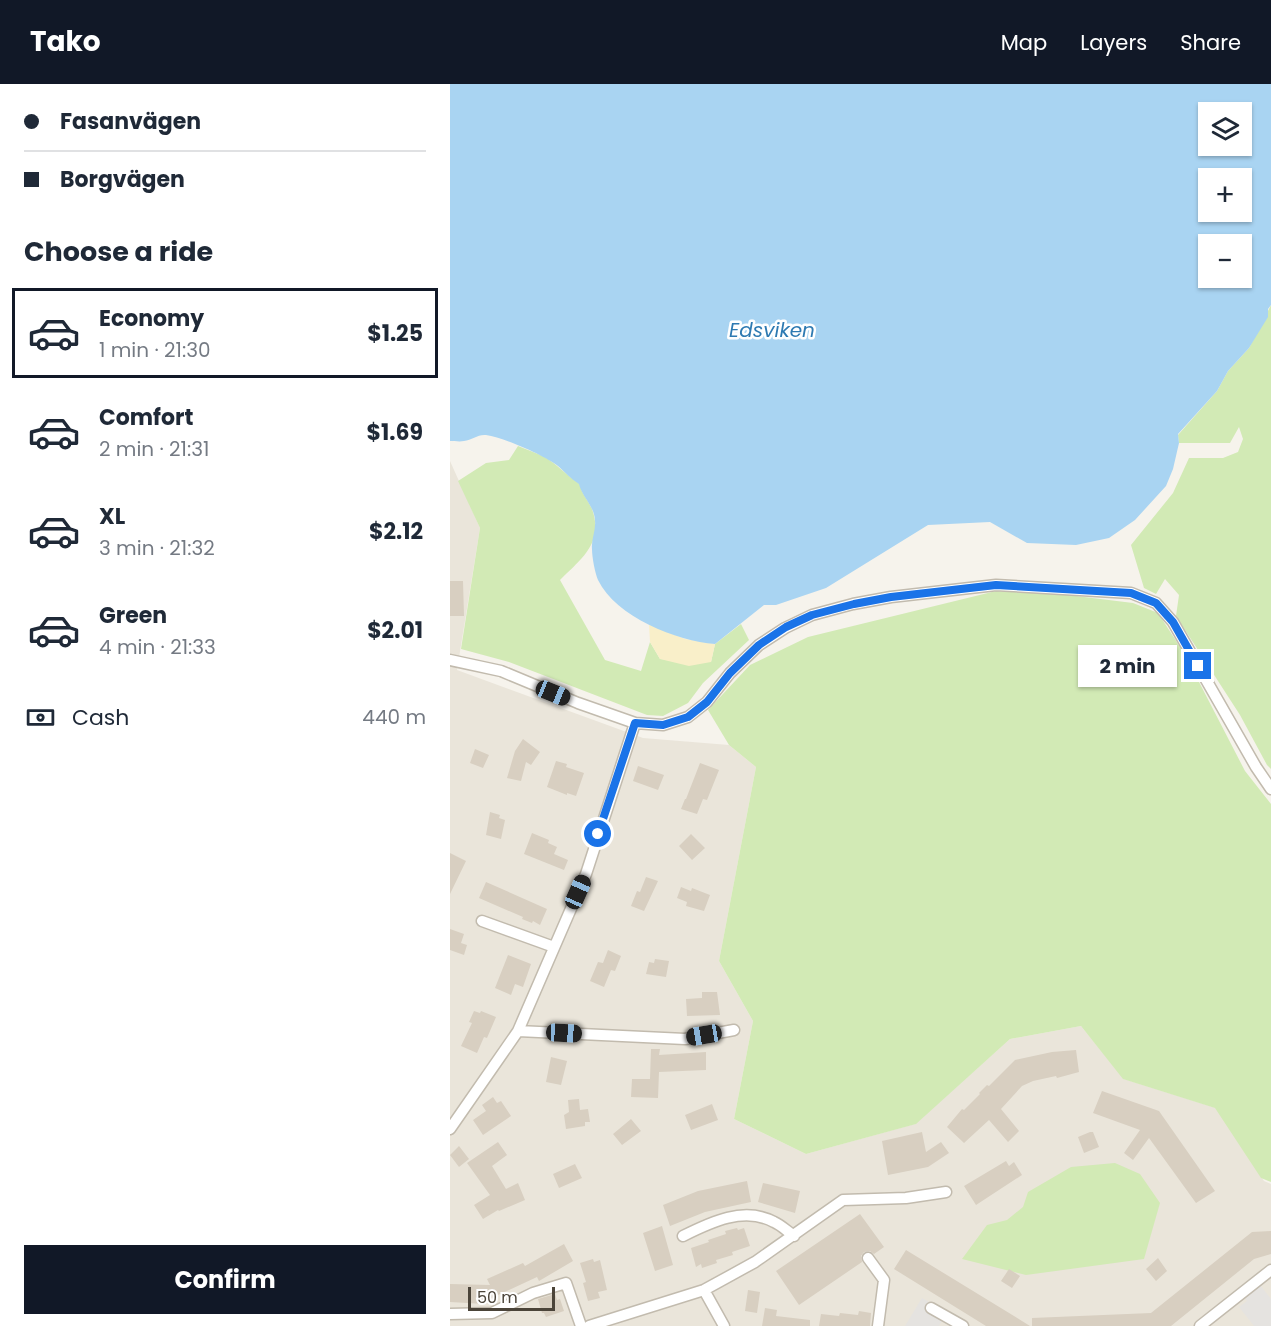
<!DOCTYPE html>
<meta charset="utf-8">
<style>
:root{--surface:#fff;--page:#f2f2f3;--text:#1f2937;--muted:#747a83;--line:#e0e1e3;--accent:#111827}
body{margin:0;font-family:Poppins,sans-serif;background:var(--page);color:var(--text);height:100vh;display:flex;flex-direction:column;font-size:22px;white-space:nowrap}
*{box-sizing:border-box;margin:0}
p{font-size:20px;color:var(--muted)}
.icon{flex:none;width:33px;height:33px;fill:none;stroke:currentColor;stroke-width:2;stroke-linecap:round;stroke-linejoin:round}
.map{position:relative;flex:1;overflow:hidden}
.side{display:flex;flex-direction:column;background:var(--surface);width:450px}
.side>*{flex:none}
.guide{display:grid;align-content:center;height:132px;padding:0 24px;background:var(--surface)}
.fabs{position:absolute;left:748px;top:18px;display:grid;gap:12px}
.fabs a{display:grid;place-items:center;width:54px;height:54px;border-radius:0px;background:var(--surface);box-shadow:0 2px 4px #0004;font-size:30px}
.scale{position:absolute;left:18px;bottom:15px;width:87px;box-sizing:border-box;padding-left:6px;border:3px solid #4b4439;border-top:0;font-size:16px;line-height:21px;white-space:nowrap;color:#4b4439;-webkit-text-stroke:4px #fff;paint-order:stroke}
.end{position:absolute;width:27px;height:27px;margin:-14px;border:8px solid #1a73e8;background:#fff;box-shadow:0 0 0 3px #fff}
.from{border-radius:50%}
.bubble{position:absolute;height:42px;border-radius:0px;background:var(--surface);box-shadow:0 2px 4px #0004;font-size:20px;font-weight:700;line-height:42px;text-align:center}
.car{position:absolute;width:18px;height:36px;margin:-18px -9px;border-radius:8px;box-shadow:0 0 4px 2px #0007;background:linear-gradient(#222 24%,#8ab4d8 0 40%,#222 0 76%,#8ab4d8 0 86%,#222 0)}
.guide b{display:flex;align-items:center;gap:21px;height:57px;font-size:22px}
.guide b+b{border-top:2px solid var(--line)}
.guide i{width:15px;height:15px;background:var(--text)}
ul{padding:0;list-style:none}
li{display:flex;align-items:center;gap:18px;height:90px;margin:0 12px 9px;padding:0 12px;border:3px solid transparent;border-radius:0px}
li div{flex:1}
li b{display:block;font-size:22px}
li em{font-style:normal;font-weight:700}
li.selected{border-color:var(--accent)}
li>.icon{width:54px;height:54px;stroke-width:1.5}
h2{padding:0 24px;font-size:27px;line-height:72px}
.pay{display:flex;align-items:center;gap:15px;height:66px;padding:0 24px;font-size:22px}
.pay p{margin-inline-start:auto}
.action{display:flex;gap:12px;margin-top:auto;padding:12px 24px}
.action a{flex:1;height:69px;border-radius:0px;background:var(--accent);color:#fff;font-size:24px;font-weight:700;line-height:69px;text-align:center}
header{display:flex;align-items:center;gap:36px;box-sizing:border-box;height:84px;padding:0 30px;background:var(--accent);color:#fff}
header strong{font-size:28px}
nav{display:flex;gap:33px;margin-inline-start:auto;font-size:21px}
main{display:flex;flex:1;min-height:0}
.map>svg:first-child{display:block}
.residential{fill:#eae5da}
.green{fill:#d2eab5}
.sand{fill:#f9efc9}
.parking{fill:#e5e3e0}
.water{fill:#a9d4f2;fill-rule:evenodd}
.building{fill:#d8cfc1}
.lines{fill:none;stroke-linecap:round;stroke-linejoin:round}
.minor-casing{stroke:#c2bbae;stroke-width:13}
.minor{stroke:#fff;stroke-width:10}
.route{stroke:#1a73e8;stroke-width:8}
.labels{text-anchor:middle;dominant-baseline:central;stroke-width:5;stroke-linejoin:round;paint-order:stroke}
.water-label{font-size:20px;font-style:italic;fill:#2e7ab2;stroke:#fff}
</style>
<header>
<strong>Tako</strong>
<nav><a>Map</a><a>Layers</a><a>Share</a></nav>
</header>
<main>
<section class="side">
<div class="guide">
<b><i class="from"></i>Fasanvägen</b>
<b><i></i>Borgvägen</b>
</div>
<h2>Choose a ride</h2>
<ul>
<li class="selected"><svg class="icon" aria-label="car" viewBox="0 0 24 24"><path d="M5 17H2v-5l4-1 3-4h7l3 4 3 1v5h-3M9 17h6M6 11h13"/><circle cx="7" cy="17" r="2"/><circle cx="17" cy="17" r="2"/></svg><div><b>Economy</b><p>1 min · 21:30</p></div><em>$1.25</em></li>
<li><svg class="icon" aria-label="car" viewBox="0 0 24 24"><path d="M5 17H2v-5l4-1 3-4h7l3 4 3 1v5h-3M9 17h6M6 11h13"/><circle cx="7" cy="17" r="2"/><circle cx="17" cy="17" r="2"/></svg><div><b>Comfort</b><p>2 min · 21:31</p></div><em>$1.69</em></li>
<li><svg class="icon" aria-label="car" viewBox="0 0 24 24"><path d="M5 17H2v-5l4-1 3-4h7l3 4 3 1v5h-3M9 17h6M6 11h13"/><circle cx="7" cy="17" r="2"/><circle cx="17" cy="17" r="2"/></svg><div><b>XL</b><p>3 min · 21:32</p></div><em>$2.12</em></li>
<li><svg class="icon" aria-label="car" viewBox="0 0 24 24"><path d="M5 17H2v-5l4-1 3-4h7l3 4 3 1v5h-3M9 17h6M6 11h13"/><circle cx="7" cy="17" r="2"/><circle cx="17" cy="17" r="2"/></svg><div><b>Green</b><p>4 min · 21:33</p></div><em>$2.01</em></li>
</ul>
<div class="pay"><svg class="icon" aria-label="cash" viewBox="0 0 24 24"><path d="M3 7h18v10H3z"/><circle cx="12" cy="12" r="2"/></svg>Cash<p>440 m</p></div>
<div class="action"><a>Confirm</a></div>
</section>
<div class="map">
<svg width="821" height="1242" viewBox="0 0 821 1242">
<rect width="100%" height="100%" fill="#f6f3ec"/>
<path class="residential" d="M 0,377 L 30,444 L 7,586 L 193,654 L 279,661 L 306,683 L 269,877 L 303,937 L 284,1035 L 356,1070 L 465,1040 L 560,955 L 631,942 L 674,995 L 766,1024 L 814,1097 L 821,1100 L 821,1242 L 0,1242 Z"/>
<path class="green" d="M 821,221 L 821,685 L 817,681 L 790,631 L 726,532 L 729,511 L 715,495 L 706,510 L 694,504 L 681,461 L 723,409 L 739,374 L 773,374 L 788,368 L 793,355 L 789,343 L 780,359 L 729,359 L 728,351 L 767,307 L 778,287 L 799,264 Z
M 68,362 C 77,366 87,369 95,373 C 108,381 117,392 130,400 C 131,409 138,416 142,425 C 154,459 132,474 110,496 L 155,576 L 191,587 L 200,558 L 210,575 L 261,578 L 265,560 L 291,540 L 299,556 L 253,599 L 238,619 L 213,632 L 197,631 L 59,578 L 11,565 L 30,444 L 8,397 L 36,379 L 59,376 Z
M 546,507 L 618,511 L 683,519 L 708,529 L 734,569 L 795,687 L 821,720 L 821,1098 L 811,1094 L 765,1024 L 673,995 L 631,942 L 560,955 L 466,1040 L 356,1070 L 284,1035 L 303,937 L 269,877 L 306,683 L 279,661 L 258,626 L 300,581 L 358,553 Z
M 665,1079 L 690,1090 L 710,1119 L 694,1175 L 576,1191 L 512,1175 L 537,1141 L 557,1136 L 573,1123 L 578,1108 L 621,1083 Z"/>
<path class="sand" d="M 199,540 L 235,555 L 265,560 L 261,578 L 239,582 L 210,575 L 200,558 Z"/>
<path class="parking" d="M 810,1201 L 821,1215 L 821,1242 L 804,1242 L 789,1223 L 797,1217 L 795,1214 Z
M 472,1214 L 481,1219 L 476,1227 L 492,1237 L 489,1242 L 455,1242 Z"/>
<path class="water" d="M 0,0 L 821,0 L 821,221 L 818,225 L 818,233 L 799,264 L 778,287 L 767,307 L 728,350 L 729,359 L 723,385 L 716,402 L 685,436 L 659,454 L 626,461 L 577,459 L 540,438 L 478,441 L 376,504 L 326,521 L 314,521 L 265,560 C 227,557 166,533 148,496 C 145,489 142,473 142,465 C 141,456 146,446 145,437 C 145,423 132,413 129,400 C 120,394 116,389 108,382 C 94,371 55,354 36,351 C 28,350 22,356 14,357 C 10,358 4,357 0,357 ZM 759,28 L 792,28 L 792,62 L 759,62 ZM 759,94 L 792,94 L 792,128 L 759,128 ZM 759,160 L 792,160 L 792,194 L 759,194 Z"/>
<path class="building" d="M 0,497 L 13,497 L 14,532 L 0,532 Z
M 73,655 L 90,668 L 81,681 L 76,678 L 71,697 L 57,694 L 65,667 Z
M 25,665 L 39,671 L 33,684 L 20,679 Z
M 106,677 L 117,680 L 116,683 L 134,689 L 126,712 L 117,709 L 117,711 L 97,703 Z
M 250,679 L 269,686 L 257,716 L 253,715 L 247,730 L 231,725 L 235,715 L 236,715 Z
M 188,682 L 214,691 L 208,706 L 183,697 Z
M 40,728 L 50,731 L 49,734 L 55,736 L 51,755 L 36,751 Z
M 82,749 L 99,756 L 98,759 L 107,763 L 104,770 L 118,776 L 114,786 L 74,770 Z
M 241,750 L 255,764 L 242,776 L 229,762 Z
M 0,769 L 16,777 L 0,810 Z
M 196,793 L 208,797 L 194,827 L 181,822 L 187,807 L 190,808 Z
M 36,798 L 97,825 L 90,841 L 83,837 L 82,839 L 72,835 L 73,833 L 29,814 Z
M 231,803 L 241,807 L 242,804 L 260,811 L 254,827 L 236,822 L 237,818 L 227,814 Z
M 0,845 L 14,850 L 11,859 L 17,861 L 14,871 L 0,866 Z
M 158,866 L 171,872 L 165,887 L 161,886 L 154,903 L 140,897 L 148,878 L 153,879 Z
M 58,871 L 81,880 L 73,903 L 65,900 L 61,911 L 45,904 Z
M 205,875 L 219,877 L 216,893 L 196,890 L 199,878 L 204,879 Z
M 252,908 L 267,908 L 270,931 L 237,932 L 236,915 L 252,914 Z
M 24,927 L 30,929 L 31,927 L 46,933 L 37,954 L 34,953 L 27,969 L 11,962 L 22,939 L 19,938 Z
M 201,965 L 210,965 L 209,971 L 256,968 L 256,986 L 209,988 L 208,1014 L 181,1013 L 182,995 L 200,995 Z
M 626,966 L 629,988 L 607,994 L 606,992 L 583,997 L 572,1002 L 551,1025 L 569,1047 L 558,1058 L 539,1036 L 514,1059 L 497,1043 L 512,1025 L 514,1026 L 530,1010 L 529,1009 L 537,1001 L 539,1002 L 565,976 L 602,968 Z
M 101,973 L 117,977 L 111,1001 L 96,998 Z
M 652,1007 L 709,1027 L 765,1107 L 746,1119 L 699,1054 L 683,1076 L 674,1069 L 690,1046 L 643,1029 Z
M 43,1013 L 47,1019 L 51,1017 L 61,1032 L 33,1051 L 23,1036 L 36,1027 L 32,1021 Z
M 129,1015 L 130,1026 L 138,1025 L 140,1038 L 135,1038 L 135,1042 L 116,1045 L 114,1031 L 119,1028 L 118,1016 Z
M 262,1020 L 268,1036 L 241,1046 L 235,1031 Z
M 181,1035 L 191,1047 L 172,1061 L 163,1050 Z
M 472,1048 L 476,1068 L 491,1058 L 499,1069 L 478,1083 L 438,1091 L 432,1057 Z
M 640,1048 L 643,1048 L 649,1063 L 634,1069 L 628,1053 Z
M 48,1058 L 57,1071 L 42,1082 L 56,1105 L 68,1099 L 75,1116 L 49,1127 L 48,1126 L 33,1135 L 24,1121 L 40,1111 L 17,1079 Z
M 9,1062 L 19,1075 L 9,1083 L 0,1071 Z
M 556,1077 L 559,1082 L 564,1078 L 572,1091 L 526,1121 L 514,1102 Z
M 125,1080 L 132,1094 L 109,1104 L 103,1090 Z
M 297,1097 L 301,1118 L 255,1128 L 220,1142 L 213,1121 L 248,1107 Z
M 313,1099 L 350,1107 L 345,1129 L 308,1118 Z
M 410,1130 L 434,1163 L 424,1170 L 420,1167 L 414,1168 L 411,1172 L 412,1178 L 349,1221 L 326,1187 Z
M 212,1142 L 223,1181 L 205,1187 L 193,1149 Z
M 287,1144 L 288,1146 L 294,1144 L 300,1162 L 282,1168 L 283,1171 L 266,1176 L 267,1179 L 252,1184 L 251,1180 L 246,1183 L 241,1164 L 259,1158 L 258,1156 L 276,1150 L 275,1147 Z
M 821,1147 L 821,1170 L 804,1175 L 721,1242 L 582,1242 L 582,1234 L 701,1229 L 802,1148 Z
M 114,1160 L 123,1177 L 89,1197 L 87,1193 L 35,1217 L 35,1220 L 0,1218 L 0,1200 L 40,1201 L 37,1195 L 73,1179 L 75,1182 Z
M 456,1166 L 564,1232 L 580,1242 L 536,1242 L 444,1185 Z
M 708,1174 L 717,1187 L 706,1197 L 696,1185 Z
M 143,1175 L 144,1178 L 150,1176 L 157,1206 L 148,1208 L 150,1214 L 138,1217 L 133,1199 L 136,1198 L 130,1179 Z
M 559,1185 L 570,1192 L 562,1204 L 551,1197 Z
M 298,1206 L 310,1208 L 307,1229 L 295,1227 Z
M 105,1210 L 107,1216 L 110,1215 L 114,1227 L 96,1233 L 94,1229 L 92,1229 L 88,1215 Z
M 315,1224 L 327,1226 L 326,1232 L 360,1236 L 360,1242 L 312,1242 Z
M 409,1227 L 421,1229 L 420,1242 L 369,1242 L 371,1230 L 389,1232 L 390,1229 L 408,1231 Z"/>
<g class="lines">
<g class="minor-casing">
<path id="minor" d="M 0,576 L 51,587 L 128,619 L 185,639 L 213,641 L 238,633 L 257,618 L 280,589 L 309,561 L 335,544 L 362,531 L 403,520 L 441,513 L 546,501 L 681,509 L 706,519 L 723,538 L 806,683 L 821,705
M 32,837 L 104,863
M 68,947 L 235,955 L 284,946
M 0,1045 L 68,947 L 136,790 L 185,639
M 233,1152 C 261,1138 294,1122 324,1138 C 331,1141 337,1147 344,1152
M 418,1174 L 434,1196 L 428,1242
M 254,1206 L 274,1242
M 481,1224 L 513,1242
M 0,1230 L 42,1229 L 83,1209 L 116,1199 L 131,1242
M 139,1242 L 254,1206 L 305,1178 L 393,1116 L 456,1114 L 496,1108
M 750,1242 L 821,1186"/>
</g>
<use href="#minor" class="minor"/>
</g>
<g class="lines">
<path class="route" d="M 148,750 L 185,639 L 213,641 L 238,633 L 257,618 L 280,589 L 309,561 L 336,543 L 362,531 L 404,520 L 441,513 L 546,501 L 681,509 L 706,519 L 723,538 L 748,582"/>
</g>
<g class="labels">
<g class="water-label">
<text x="322" y="246">Edsviken</text>
</g>
</g>
</svg>
<div class="fabs">
<a><svg class="icon" aria-label="layers" viewBox="0 0 24 24"><path d="M12 4l9 5-9 5-9-5zM3 14l9 5 9-5"/></svg></a>
<a>+</a>
<a>−</a>
</div>
<div class="scale">50 m</div>
<i class="end from" style="left:148px;top:750px"></i>
<i class="end" style="left:748px;top:582px"></i>
<div class="bubble" style="left:628px;top:561px;width:99px">2 min</div>
<i class="car" style="left:103px;top:609px;rotate:112deg"></i>
<i class="car" style="left:128px;top:808px;rotate:24deg"></i>
<i class="car" style="left:114px;top:949px;rotate:93deg"></i>
<i class="car" style="left:254px;top:951px;rotate:260deg"></i>
</div>
</main>
